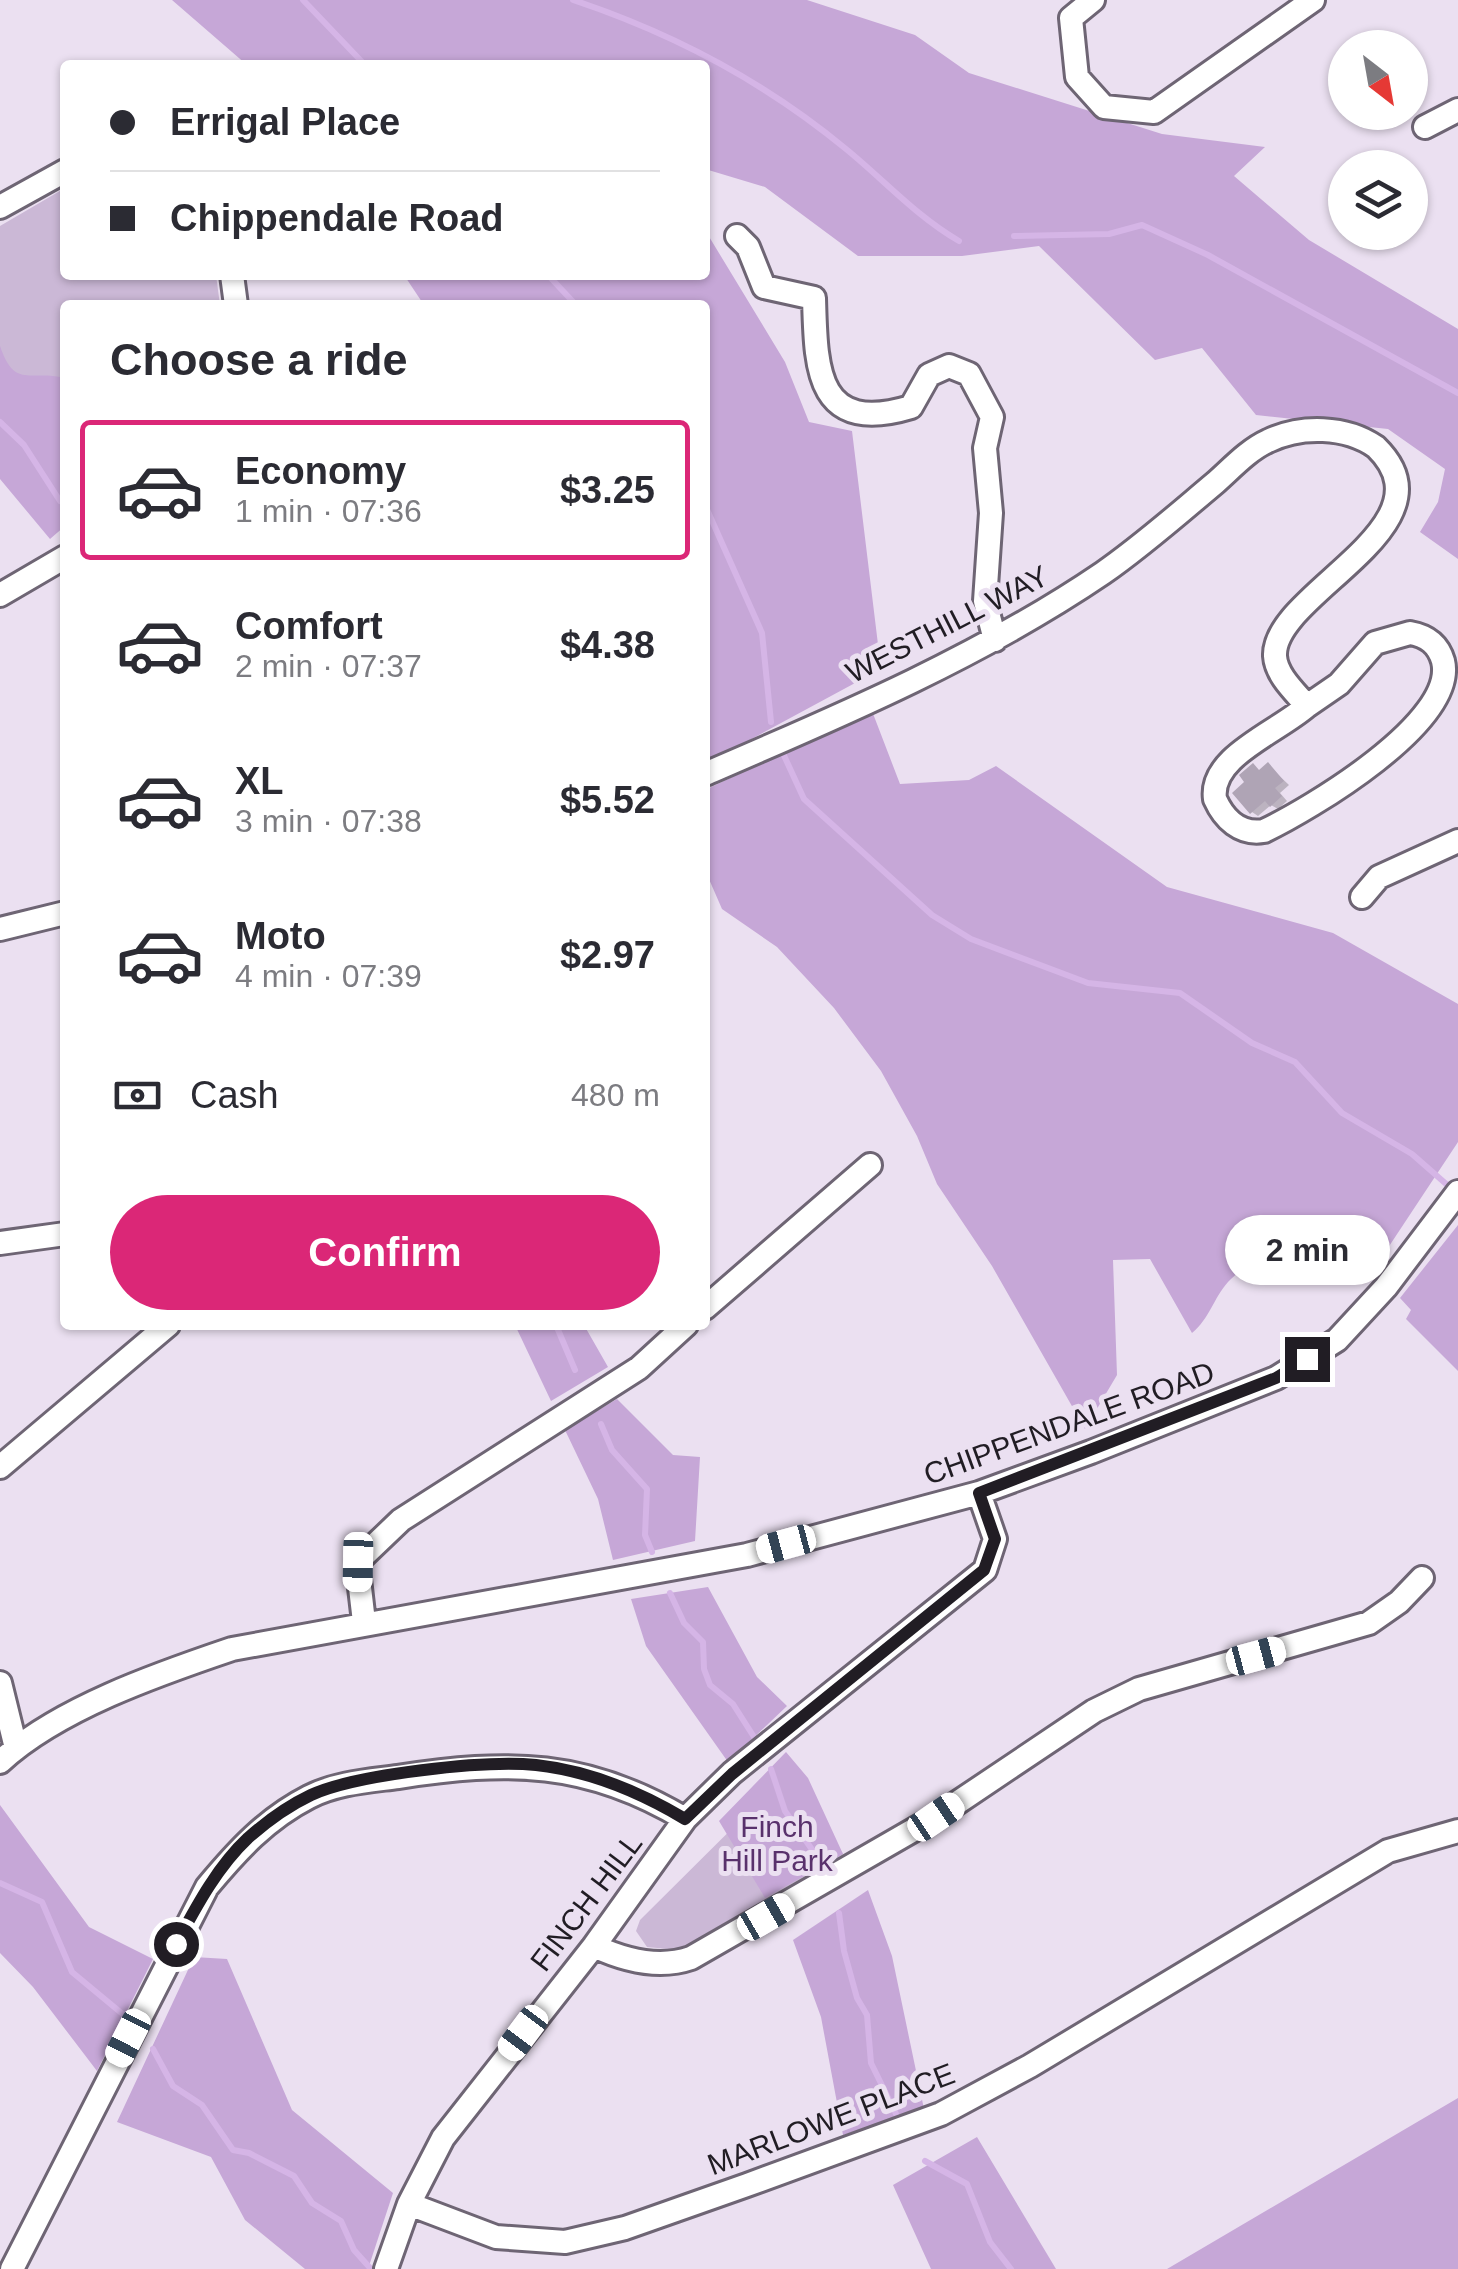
<!DOCTYPE html>
<meta charset="utf-8">
<style>
:root{--surface:#fff;--page:#f2f2f3;--text:#2b2b33;--muted:#7c7c81;--line:#e1e1e2;--accent:#db2777}
body{margin:0;font-family:Helvetica,sans-serif;background:var(--page);color:var(--text);height:100vh;display:flex;flex-direction:column;font-size:38px;white-space:nowrap}
*{box-sizing:border-box;margin:0}
p{font-size:32px;color:var(--muted)}
.icon{flex:none;width:55px;height:55px;fill:none;stroke:currentColor;stroke-width:2;stroke-linecap:round;stroke-linejoin:round}
.map{position:relative;flex:1;overflow:hidden}
.details{position:absolute;left:60px;top:300px;width:650px;height:1030px;display:flex;flex-direction:column;background:var(--surface);border-radius:10px;box-shadow:0 2px 8px #0004}
.details>*{flex:none}
.guide{position:absolute;left:60px;top:60px;width:650px;height:220px;border-radius:10px;box-shadow:0 2px 8px #0004;display:grid;align-content:center;height:220px;padding:0 50px;background:var(--surface)}
.needle{width:65px;rotate:149deg}
.tools{position:absolute;left:1328px;top:30px;display:grid;gap:20px}
.tools a{display:grid;place-items:center;width:100px;height:100px;border-radius:50%;background:var(--surface);box-shadow:0 2px 8px #0004;font-size:50px}
.end{position:absolute;width:45px;height:45px;margin:-22px;border:12px solid #211d24;background:#fff;box-shadow:0 0 0 5px #fff}
.from{border-radius:50%}
.bubble{position:absolute;height:70px;border-radius:35px;background:var(--surface);box-shadow:0 2px 8px #0004;font-size:32px;font-weight:600;line-height:70px;text-align:center}
.car{position:absolute;width:30px;height:60px;margin:-30px -15px;border-radius:12px;box-shadow:0 0 8px 2px #0007;background:linear-gradient(#fff 24%,#345 0 40%,#fff 0 76%,#345 0 86%,#fff 0)}
.guide b{display:flex;align-items:center;gap:35px;height:95px;font-size:38px}
.guide b+b{border-top:2px solid var(--line)}
.guide i{width:25px;height:25px;background:var(--text)}
ul{padding:0;list-style:none}
li{display:flex;align-items:center;gap:30px;height:140px;margin:0 20px 15px;padding:0 30px;border:5px solid transparent;border-radius:10px}
li div{flex:1}
li b{display:block;font-size:38px}
li em{font-style:normal;font-weight:600}
li.current{border-color:var(--accent)}
li>.icon{width:90px;height:90px;stroke-width:1.5}
h2{padding:0 50px;font-size:45px;line-height:120px}
.pay{display:flex;align-items:center;gap:25px;height:110px;padding:0 50px;font-size:38px}
.pay p{margin-inline-start:auto}
.cta{display:flex;gap:20px;margin-top:auto;padding:20px 50px}
.cta a{flex:1;height:115px;border-radius:60px;background:var(--accent);color:#fff;font-size:40px;font-weight:600;line-height:115px;text-align:center}
.map>svg:first-child{display:block}
.green{fill:#cbb8d6}
.forest{fill:#c6a7d7}
.shadow{fill:#0003}
.lines{fill:none;stroke-linecap:round;stroke-linejoin:round}
.stream{stroke:#d5b5e6;stroke-width:6}
.building{fill:#afa4b5}
.minor-casing{stroke:#6e6574;stroke-width:28}
.minor{stroke:#fff;stroke-width:22}
.route{stroke:#211d24;stroke-width:12}
.labels{text-anchor:middle;dominant-baseline:central;stroke-width:10;stroke-linejoin:round;paint-order:stroke}
.street-label{font-size:30px;fill:#211d24;stroke:#ebe0f1}
.park-label{font-size:30px;fill:#59316c;stroke:#ebe0f1}
</style>
<div class="map">
<svg width="1458" height="2269" viewBox="0 0 1458 2269">
<rect width="100%" height="100%" fill="#ebe0f1"/>
<path class="green" d="M 65,188 L 65,275 L 216,275 L 220,305 L 65,305 L 65,502 L 0,459 L 0,226 Z
M 791,1770 L 843,1854 L 678,1950 L 647,1947 L 636,1931 L 640,1920 Z"/>
<path class="forest" d="M 172,0 L 807,0 L 915,35 L 969,73 L 1162,134 L 1265,147 L 1234,176 L 1309,240 L 1458,329 L 1458,559 L 1420,532 L 1438,502 L 1445,469 L 1388,429 L 1256,415 L 1202,348 L 1155,360 L 1039,246 L 962,256 L 858,256 L 765,187 L 705,169 L 705,65 L 247,65 Z
M 705,230 L 785,362 L 809,422 L 852,431 L 881,669 L 705,764 L 705,305 L 424,305 L 404,275 L 705,275 Z
M 0,346 C 15,390 30,369 65,378 L 65,526 L 50,539 L 0,479 Z
M 872,711 L 900,784 L 969,780 L 996,766 L 1167,887 L 1333,933 L 1458,1004 L 1458,1142 L 1368,1278 L 1321,1243 C 1292,1251 1249,1259 1228,1282 C 1213,1299 1210,1318 1192,1333 L 1150,1259 L 1113,1260 L 1117,1375 L 1085,1429 L 992,1266 L 937,1184 L 917,1136 L 881,1071 L 834,1008 L 777,947 L 722,909 L 705,870 L 705,790 Z
M 1458,1225 L 1458,1371 L 1406,1319 L 1411,1310 L 1400,1298 Z
M 515,1325 L 584,1325 L 608,1367 L 551,1401 Z
M 617,1399 L 673,1455 L 700,1457 L 695,1541 L 613,1560 L 598,1499 L 565,1430 Z
M 708,1587 L 757,1677 L 787,1706 L 728,1762 L 646,1646 L 631,1599 Z
M 786,1752 L 808,1778 L 843,1854 L 765,1898 L 719,1821 Z
M 0,1805 L 89,1927 L 153,1959 L 97,2071 L 33,1987 L 0,1953 Z
M 868,1890 L 892,1956 L 924,2109 L 843,2135 L 821,2017 L 793,1940 Z
M 194,1957 L 227,1959 L 292,2110 L 393,2193 L 368,2269 L 305,2269 L 245,2220 L 211,2157 L 117,2122 Z
M 1458,2098 L 1458,2269 L 1167,2269 Z
M 977,2137 L 1056,2269 L 1057,2269 L 931,2269 L 893,2185 Z"/>
<path class="shadow" d="M 1268,765 L 1289,785 L 1280,793 L 1287,801 L 1278,809 L 1271,805 L 1258,816 L 1252,812 L 1248,782 L 1253,766 L 1261,772 Z"/>
<g class="lines">
<path class="stream" d="M 303,0 L 365,65
M 573,0 C 672,33 765,82 846,149 C 884,180 916,216 959,241
M 1014,236 L 1109,234 L 1142,225 L 1208,255 L 1458,393
M 548,275 L 576,305
M 0,422 L 24,445 L 60,501
M 705,505 L 762,633 L 771,722
M 781,749 L 804,799 L 932,915 L 971,939 L 1088,983 L 1180,993 L 1252,1043 L 1295,1062 L 1342,1113 L 1412,1154 L 1453,1190
M 556,1325 L 575,1370
M 601,1424 L 612,1450 L 647,1489 L 645,1535 L 652,1552
M 670,1593 L 684,1623 L 703,1642 L 704,1669 L 710,1685 L 733,1704 L 754,1737
M 771,1769 L 785,1811 L 825,1868
M 0,1883 L 42,1902 L 72,1972 L 125,2016
M 839,1913 L 844,1951 L 857,1998 L 867,2015 L 871,2063 L 899,2120
M 153,2049 L 173,2086 L 202,2105 L 233,2150 L 249,2153 L 294,2176 L 312,2203 L 341,2221 L 354,2250 L 371,2269
M 925,2161 L 967,2184 L 990,2242 L 1011,2269"/>
</g>
<path class="building" d="M 1268,762 L 1284,781 L 1275,788 L 1282,796 L 1270,807 L 1265,801 L 1250,814 L 1232,793 L 1244,782 L 1239,775 L 1253,763 L 1259,770 Z"/>
<g class="lines">
<g class="minor-casing">
<path id="minor" d="M 1093,0 L 1071,18 L 1077,77 L 1104,107 L 1154,112 L 1313,0
M 1425,127 L 1458,110
M 0,207 L 65,171
M 737,236 L 748,247 L 764,287 L 814,298 C 816,367 815,436 911,407 L 929,375 L 949,366 L 969,374 L 992,417 L 985,448 L 991,513 L 985,601 L 995,640
M 232,275 L 236,305
M 0,595 L 65,557
M 705,774 C 840,716 981,656 1103,573 C 1142,546 1178,514 1215,483 C 1231,469 1248,450 1268,441 C 1301,425 1346,426 1376,447 C 1458,527 1272,593 1275,656 C 1276,675 1295,692 1307,706 L 1339,684 L 1375,643 L 1410,633 C 1427,636 1438,644 1443,661 C 1458,722 1308,810 1264,831 C 1240,835 1224,819 1215,799 C 1209,757 1276,733 1307,706
M 1362,897 L 1379,877 L 1458,841
M 0,929 L 65,913
M 0,1243 L 65,1234
M 705,1308 L 870,1165
M 0,1467 L 168,1325
M 364,1622 L 357,1562 L 401,1520 L 639,1368 L 686,1325
M 0,1683 L 16,1748
M 0,1762 C 57,1709 158,1674 232,1649 L 747,1555 L 979,1493 L 1091,1452 L 1276,1378 L 1337,1340 L 1386,1287 L 1458,1192
M 594,1946 C 624,1960 659,1969 691,1958 L 936,1817 L 1094,1711 L 1139,1689 L 1369,1623 L 1399,1602 L 1422,1578
M 409,2204 L 496,2237 L 565,2242 L 625,2228 L 747,2185 L 941,2114 L 1030,2066 L 1388,1851 L 1458,1831
M 12,2269 L 207,1887 C 237,1851 266,1819 309,1797 C 336,1783 368,1781 398,1777 C 508,1760 587,1760 685,1819
M 386,2269 L 409,2204 L 443,2138 L 594,1946 L 685,1819 L 732,1773 L 985,1570 L 995,1539 L 979,1493"/>
</g>
<use href="#minor" class="minor"/>
</g>
<g class="lines">
<path class="route" d="M 176,1944 C 196,1907 217,1867 248,1838 C 266,1822 290,1805 311,1795 C 357,1774 485,1760 536,1765 C 590,1771 640,1792 685,1819 L 732,1774 L 984,1570 L 995,1539 L 979,1493 L 1276,1378 L 1307,1359"/>
</g>
<g class="labels">
<g class="street-label">
<text transform="translate(947 624) rotate(-27)">WESTHILL WAY</text>
<text transform="translate(1069 1423) rotate(-20)">CHIPPENDALE ROAD</text>
<text transform="translate(586 1902) rotate(-53)">FINCH HILL</text>
<text transform="translate(831 2119) rotate(-21)">MARLOWE PLACE</text>
</g>
<g class="park-label">
<text x="777" y="1826">Finch<tspan x="777" dy="34">Hill Park</tspan></text>
</g>
</g>
</svg>
<div class="tools">
<a><svg class="needle" viewBox="-14 -14 28 28"><path d="M0-13l5 13h-10z" fill="#e53935"/><path d="M0 13l5-13h-10z" fill="#7c7c81"/></svg></a>
<a><svg class="icon" aria-label="layers" viewBox="0 0 24 24"><path d="M12 4l9 5-9 5-9-5zM3 14l9 5 9-5"/></svg></a>
</div>
<i class="end from" style="left:176px;top:1944px"></i>
<i class="end" style="left:1307px;top:1359px"></i>
<div class="bubble" style="left:1225px;top:1215px;width:165px">2 min</div>
<i class="car" style="left:786px;top:1544px;rotate:255deg"></i>
<i class="car" style="left:358px;top:1562px;rotate:181deg"></i>
<i class="car" style="left:1256px;top:1656px;rotate:75deg"></i>
<i class="car" style="left:936px;top:1817px;rotate:56deg"></i>
<i class="car" style="left:766px;top:1917px;rotate:60deg"></i>
<i class="car" style="left:523px;top:2033px;rotate:217deg"></i>
<i class="car" style="left:128px;top:2038px;rotate:207deg"></i>
<div class="guide">
<b><i class="from"></i>Errigal Place</b>
<b><i></i>Chippendale Road</b>
</div>
<section class="details">
<h2>Choose a ride</h2>
<ul>
<li class="current"><svg class="icon" aria-label="car" viewBox="0 0 24 24"><path d="M5 17H2v-5l4-1 3-4h7l3 4 3 1v5h-3M9 17h6M6 11h13"/><circle cx="7" cy="17" r="2"/><circle cx="17" cy="17" r="2"/></svg><div><b>Economy</b><p>1 min · 07:36</p></div><em>$3.25</em></li>
<li><svg class="icon" aria-label="car" viewBox="0 0 24 24"><path d="M5 17H2v-5l4-1 3-4h7l3 4 3 1v5h-3M9 17h6M6 11h13"/><circle cx="7" cy="17" r="2"/><circle cx="17" cy="17" r="2"/></svg><div><b>Comfort</b><p>2 min · 07:37</p></div><em>$4.38</em></li>
<li><svg class="icon" aria-label="car" viewBox="0 0 24 24"><path d="M5 17H2v-5l4-1 3-4h7l3 4 3 1v5h-3M9 17h6M6 11h13"/><circle cx="7" cy="17" r="2"/><circle cx="17" cy="17" r="2"/></svg><div><b>XL</b><p>3 min · 07:38</p></div><em>$5.52</em></li>
<li><svg class="icon" aria-label="car" viewBox="0 0 24 24"><path d="M5 17H2v-5l4-1 3-4h7l3 4 3 1v5h-3M9 17h6M6 11h13"/><circle cx="7" cy="17" r="2"/><circle cx="17" cy="17" r="2"/></svg><div><b>Moto</b><p>4 min · 07:39</p></div><em>$2.97</em></li>
</ul>
<div class="pay"><svg class="icon" aria-label="cash" viewBox="0 0 24 24"><path d="M3 7h18v10H3z"/><circle cx="12" cy="12" r="2"/></svg>Cash<p>480 m</p></div>
<div class="cta"><a>Confirm</a></div>
</section>
</div>
